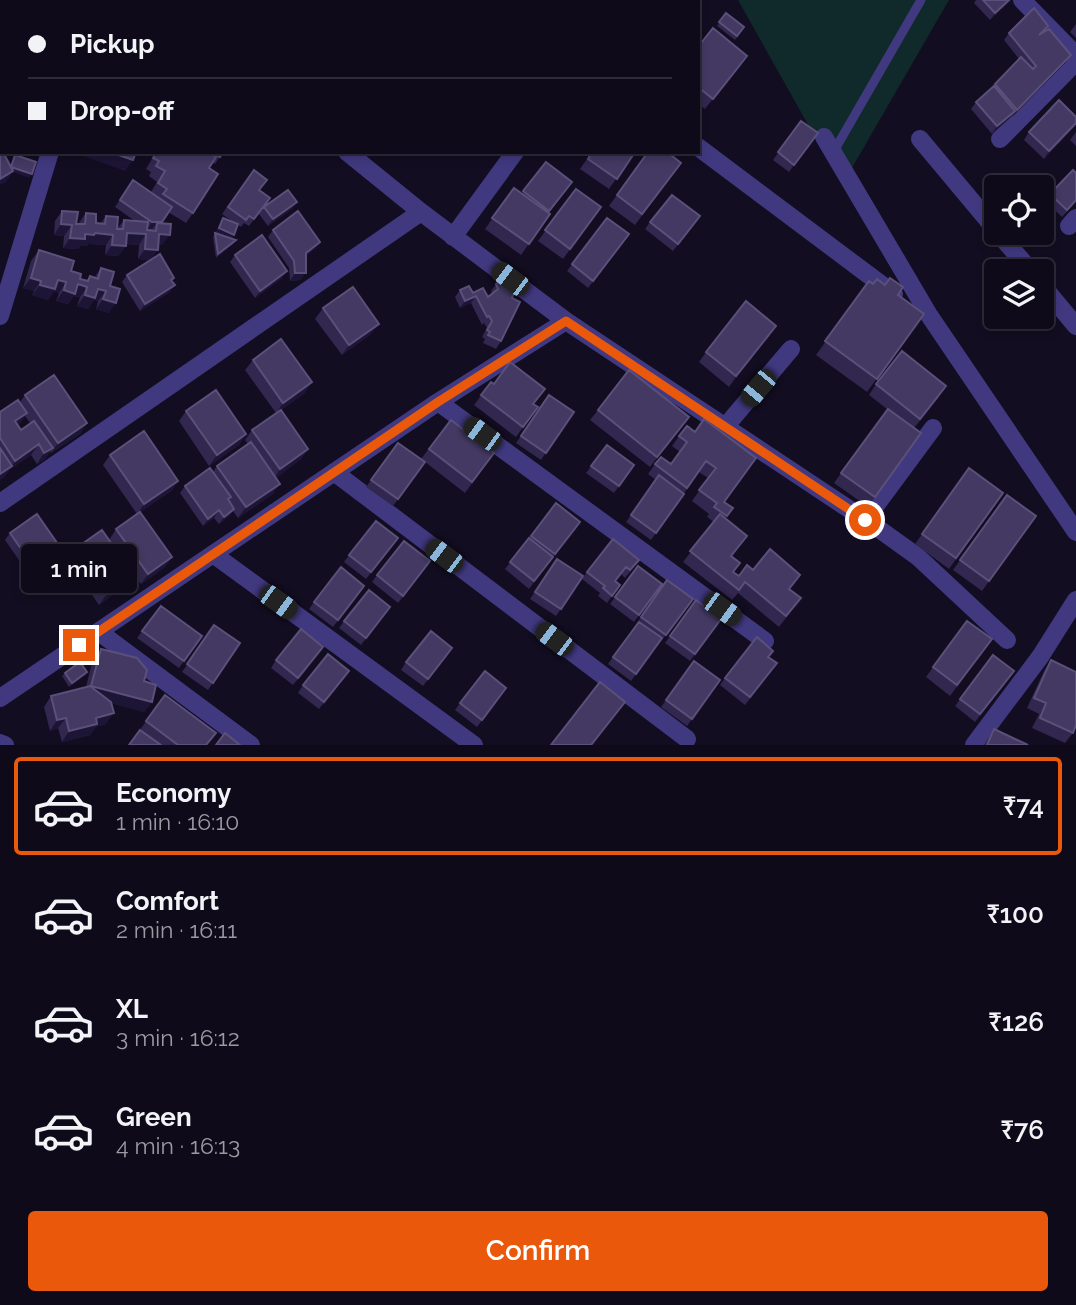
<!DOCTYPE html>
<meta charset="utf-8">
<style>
:root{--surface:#0e0a19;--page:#171322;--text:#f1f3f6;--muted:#9b9aa2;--line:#2e2b38;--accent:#ea580c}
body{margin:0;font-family:Raleway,sans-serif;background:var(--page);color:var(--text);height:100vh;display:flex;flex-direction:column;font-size:26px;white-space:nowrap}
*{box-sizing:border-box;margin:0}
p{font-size:23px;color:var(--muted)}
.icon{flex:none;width:38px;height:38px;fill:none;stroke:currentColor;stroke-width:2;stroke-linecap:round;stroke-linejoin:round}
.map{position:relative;height:745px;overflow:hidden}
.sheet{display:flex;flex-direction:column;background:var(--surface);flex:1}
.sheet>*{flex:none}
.guide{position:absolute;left:0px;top:0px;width:700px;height:154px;box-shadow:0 4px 10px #0003,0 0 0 2px var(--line);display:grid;align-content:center;height:154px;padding:0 28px;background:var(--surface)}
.fabs{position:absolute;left:984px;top:175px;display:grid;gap:14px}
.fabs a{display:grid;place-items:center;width:70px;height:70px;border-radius:7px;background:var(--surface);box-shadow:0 4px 10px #0003,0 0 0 2px var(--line);font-size:35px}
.end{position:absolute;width:32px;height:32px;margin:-16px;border:9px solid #ea580c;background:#fff;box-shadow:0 0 0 4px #fff}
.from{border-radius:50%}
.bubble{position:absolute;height:49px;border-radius:7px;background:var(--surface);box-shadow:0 4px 10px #0003,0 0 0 2px var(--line);font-size:23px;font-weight:600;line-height:49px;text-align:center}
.car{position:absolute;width:21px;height:42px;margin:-21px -10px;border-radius:9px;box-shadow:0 0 5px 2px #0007;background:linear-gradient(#222 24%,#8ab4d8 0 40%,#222 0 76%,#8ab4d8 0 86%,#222 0)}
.guide b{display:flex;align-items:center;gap:24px;height:66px;font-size:26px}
.guide b+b{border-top:2px solid var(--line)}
.guide i{width:18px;height:18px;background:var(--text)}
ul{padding:12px 0 0;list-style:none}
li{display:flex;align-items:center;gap:21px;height:98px;margin:0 14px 10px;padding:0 14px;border:4px solid transparent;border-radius:7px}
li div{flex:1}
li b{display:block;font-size:26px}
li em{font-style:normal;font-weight:600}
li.on{border-color:var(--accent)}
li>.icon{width:63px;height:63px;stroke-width:1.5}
.button{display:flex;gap:14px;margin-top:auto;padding:14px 28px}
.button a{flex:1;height:80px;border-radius:7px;background:var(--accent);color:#fff;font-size:28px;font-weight:600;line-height:80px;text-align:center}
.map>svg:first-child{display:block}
.green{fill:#102a2b}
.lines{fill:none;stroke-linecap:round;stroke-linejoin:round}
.lane{stroke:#413980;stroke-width:9}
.street{stroke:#413980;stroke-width:18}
.wall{fill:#31274f;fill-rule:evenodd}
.shaded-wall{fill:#1d1535}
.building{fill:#433962;stroke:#5a507a;stroke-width:2}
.route{stroke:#ea580c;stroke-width:9}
</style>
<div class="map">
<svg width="1076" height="745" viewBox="0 0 1076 745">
<rect width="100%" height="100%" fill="#120d21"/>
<path class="green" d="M 738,0 L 949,0 L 842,185 Z"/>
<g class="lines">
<path class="lane" d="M 834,151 L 921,0"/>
<path class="street" d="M 29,0 L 34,2
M 497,0 L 500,2
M 1022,0 L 1076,55
M 200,2 L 201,0
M 824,137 L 929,315 L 1076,532
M 920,139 L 996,230
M 1000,139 L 1076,62
M 698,147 L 894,294
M 347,152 L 421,212 L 566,321 L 879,529 L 918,557 L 1007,640
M 1069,226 L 1076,218
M 998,233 L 1031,271
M 453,237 L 515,152
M 1041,284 L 1076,326
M 0,316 L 50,152
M 438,402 L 765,641
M 725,427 L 791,349
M 334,472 L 687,739
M 0,503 L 421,212
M 865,520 L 933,428
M 213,554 L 474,745
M 99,632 L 251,745
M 0,698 L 438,402 L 566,321
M 0,743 L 5,745
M 974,745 L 1040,657 L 1076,600"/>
</g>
<path class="wall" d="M 976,0 L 1011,0 L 990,20 L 974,3 Z
M 726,13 L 744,27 L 735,40 L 717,26 Z
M 1076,24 L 1076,38 L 1070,32 Z
M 1044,32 L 1066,62 L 1012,117 L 1011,116 L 992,134 L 971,109 L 976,102 L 991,89 L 1019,59 L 1004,40 L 1009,33 Z
M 698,47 L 747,56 L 705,109 L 698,104 Z
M 1076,117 L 1076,124 L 1074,127 L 1044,159 L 1024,140 L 1029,132 Z
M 801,121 L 818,133 L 789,172 L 773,160 Z
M 1076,132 L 1076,146 L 1070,140 Z
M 156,152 L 223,152 L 215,164 L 212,162 L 209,168 L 193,213 L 186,223 L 168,212 L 161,223 L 162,245 L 158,245 L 151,259 L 172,281 L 170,292 L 140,311 L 122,282 L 127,275 L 150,260 L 138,259 L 139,245 L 126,244 L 126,246 L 118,256 L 105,255 L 106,245 L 88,244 L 87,246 L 81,245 L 78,249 L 63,248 L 64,236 L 54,235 L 55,221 L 62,211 L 76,224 L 78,224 L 86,213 L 96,223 L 100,224 L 106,216 L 117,229 L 124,220 L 135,221 L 115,207 L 133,180 L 151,192 L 157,182 L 149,176 L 151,172 L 146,169 Z
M 592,152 L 635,152 L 609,189 L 580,169 Z
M 648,152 L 681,163 L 635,225 L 609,206 Z
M 546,162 L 572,182 L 549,213 L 550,214 L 521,255 L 485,229 L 514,188 L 522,194 Z
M 254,170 L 260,190 L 270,198 L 249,226 L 244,223 L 241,227 L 238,225 L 232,238 L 216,232 L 223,218 L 235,223 L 222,214 Z
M 576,189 L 601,207 L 563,259 L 538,241 Z
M 1050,194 L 1076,202 L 1062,217 L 1045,201 Z
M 264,207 L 292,209 L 268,226 L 259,214 Z
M 700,216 L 673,251 L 645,229 L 650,222 Z
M 607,218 L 624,242 L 588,288 L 567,271 Z
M 273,230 L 320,242 L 315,249 L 306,256 L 301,280 L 290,281 L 289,268 L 268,237 Z
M 215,233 L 236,240 L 233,244 L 216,258 L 213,237 Z
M 39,250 L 71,271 L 80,279 L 87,281 L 90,276 L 94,278 L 101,268 L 110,286 L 109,313 L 96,309 L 98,301 L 94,300 L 88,309 L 77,306 L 80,297 L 74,296 L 68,304 L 56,301 L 59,293 L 54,291 L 48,300 L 32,295 L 34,291 L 23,288 L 31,261 Z
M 235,255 L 282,278 L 255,298 L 230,262 Z
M 869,281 L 873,284 L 885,285 L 924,314 L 867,392 L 816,355 Z
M 496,284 L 512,298 L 501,341 L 496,349 L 483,343 L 485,339 L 482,337 L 487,328 L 484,323 L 482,325 L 471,303 L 460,308 L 455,297 L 460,290 L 488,297 L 492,294 L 491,291 Z
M 323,308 L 371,334 L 342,355 L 315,319 Z
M 769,336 L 729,387 L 699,362 L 706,352 Z
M 253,360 L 305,393 L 281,410 L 308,449 L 301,459 L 276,478 L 273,494 L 238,518 L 233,511 L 229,516 L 219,524 L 214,518 L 203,526 L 180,493 L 185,486 L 213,472 L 217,466 L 248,444 L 245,440 L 252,430 L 276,413 L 245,370 Z
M 491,382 L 538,407 L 516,437 L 474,405 Z
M 876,384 L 939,397 L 914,428 L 921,433 L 868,507 L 834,483 L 887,409 L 869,395 Z
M 25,395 L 87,423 L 80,434 L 51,453 L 50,452 L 45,459 L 37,464 L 31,455 L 10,469 L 4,477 L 0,480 L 0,412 L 20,402 ZM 25,416 L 30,423 L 21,430 L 18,425 Z
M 549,395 L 574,412 L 541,460 L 516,443 Z
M 598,410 L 681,427 L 650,467 L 590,420 Z
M 186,411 L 246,434 L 239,445 L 209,466 L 179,421 Z
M 704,419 L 724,502 L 733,508 L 726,518 L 734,572 L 739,576 L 753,570 L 790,589 L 801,598 L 779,627 L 738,593 L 732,600 L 683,562 L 714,522 L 707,517 L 709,514 L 692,501 L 708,478 L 699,472 L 651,540 L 626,522 L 656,480 L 648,474 L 655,464 L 671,464 L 680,452 L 672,446 L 679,436 L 695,432 Z
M 451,420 L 494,453 L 465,493 L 425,462 L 393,506 L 366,487 L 398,443 L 421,459 Z
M 607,445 L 634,465 L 614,493 L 586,473 Z
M 110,455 L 178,481 L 171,491 L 140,512 L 172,557 L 164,568 L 141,584 L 109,540 L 116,529 L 137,514 L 103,465 Z
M 969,468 L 1003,493 L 949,569 L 915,544 Z
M 1007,495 L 1036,516 L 982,591 L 953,570 Z
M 556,503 L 580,522 L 529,589 L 505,569 Z
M 10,533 L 57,558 L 30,576 L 5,540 Z
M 398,538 L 366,579 L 344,562 L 349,555 Z
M 75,549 L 121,577 L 119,579 L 122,583 L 115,593 L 99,605 L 68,560 Z
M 557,559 L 583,576 L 556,616 L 530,599 Z
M 638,566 L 662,584 L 634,622 L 610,604 Z
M 634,567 L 625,578 L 621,574 L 615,581 L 620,585 L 607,603 L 598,596 L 600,593 L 582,579 L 587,572 Z
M 425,569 L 398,603 L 372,582 L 377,575 Z
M 667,580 L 693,599 L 631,681 L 608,664 Z
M 364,586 L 333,627 L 309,609 L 314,602 Z
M 696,600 L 721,619 L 690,661 L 665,643 Z
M 161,606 L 202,636 L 179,668 L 137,638 Z
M 385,614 L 361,645 L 339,628 L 344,621 Z
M 214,625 L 240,643 L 208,690 L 182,672 Z
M 101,649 L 144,681 L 152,702 L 144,712 L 111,703 L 106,724 L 96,727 L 90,735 L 62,742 L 58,728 L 50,731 L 44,707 L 51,696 L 86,687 L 93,659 Z
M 984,650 L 950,696 L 926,677 L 933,667 Z
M 773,651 L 769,657 L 777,663 L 745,705 L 720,685 L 725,678 Z
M 318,654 L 293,685 L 271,668 L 276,660 Z
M 447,655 L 423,686 L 401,670 L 406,662 Z
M 993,655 L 1014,671 L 975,722 L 955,706 Z
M 1051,660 L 1073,733 L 1065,743 L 1032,728 L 1039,714 L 1027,708 L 1044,671 Z
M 694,661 L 720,680 L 687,726 L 661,707 Z
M 349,671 L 319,709 L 298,693 L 303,685 Z
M 87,672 L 85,675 L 69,687 L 62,676 L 65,673 Z
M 506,688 L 477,727 L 455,710 L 460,703 Z
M 165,695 L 207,745 L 129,745 Z
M 994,729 L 1028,745 L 984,745 Z"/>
<path class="shaded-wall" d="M 1009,0 L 1011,0 L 990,20 L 995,13 Z
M 1071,55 L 1066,62 L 1012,117 L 1017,110 Z
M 747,56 L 740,67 L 705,109 L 713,99 Z
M 1015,111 L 1010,118 L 992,134 L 997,126 Z
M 1076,123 L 1074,127 L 1044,159 L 1049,151 Z
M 79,152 L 110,152 L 133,160 L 125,171 L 78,154 Z
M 11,167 L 32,174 L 29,178 L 13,172 L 6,182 L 0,185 L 0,179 Z
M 297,202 L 292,209 L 268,226 L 273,219 Z
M 152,222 L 157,223 L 152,229 L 147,229 Z
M 61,224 L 72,225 L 64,236 L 54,235 Z
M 219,228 L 234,235 L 232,238 L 216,232 Z
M 95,233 L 113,235 L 106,245 L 88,244 L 87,246 L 81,245 L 78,249 L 63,248 L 70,238 Z
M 127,233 L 146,234 L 139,245 L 120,243 Z
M 159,234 L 170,235 L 162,245 L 152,245 Z
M 236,240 L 233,244 L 216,258 L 218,254 Z
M 320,242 L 315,249 L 301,260 L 306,253 Z
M 112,245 L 126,246 L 118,256 L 105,255 Z
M 145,249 L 158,250 L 150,261 L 138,259 Z
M 287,271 L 282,278 L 255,298 L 260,291 Z
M 295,273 L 306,273 L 301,280 L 290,281 Z
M 31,278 L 41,281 L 34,291 L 23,288 Z
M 58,280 L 66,282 L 59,293 L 54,291 L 48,300 L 32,295 L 40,285 Z
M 78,284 L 87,287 L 80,297 L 74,296 L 68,304 L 56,301 L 64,290 Z
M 175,285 L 170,292 L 140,311 L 145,304 Z
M 98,289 L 106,291 L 98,301 L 94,300 L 88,309 L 77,306 L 85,295 Z
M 476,296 L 471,303 L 460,308 L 465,301 Z
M 103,299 L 116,303 L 109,313 L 96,309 Z
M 379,324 L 371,334 L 342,355 L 349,345 Z
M 776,326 L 769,336 L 729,387 L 736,376 Z
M 312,382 L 305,393 L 276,414 L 283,403 Z
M 27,413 L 20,424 L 8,432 L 15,421 Z
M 87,423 L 80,434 L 51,453 L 58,443 Z
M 246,434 L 239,445 L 209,466 L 217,455 Z
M 39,444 L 31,455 L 10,469 L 4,477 L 0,480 L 0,474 L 10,468 L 15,461 Z
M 53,448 L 45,459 L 37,464 L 44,453 Z
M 308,449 L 301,459 L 273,480 L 280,469 Z
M 178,481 L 171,491 L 137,515 L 144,504 Z
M 280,484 L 273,494 L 238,518 L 246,507 Z
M 234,509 L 229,516 L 219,524 L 224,517 Z
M 219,510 L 214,518 L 203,526 L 208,519 Z
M 62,550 L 57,558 L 30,576 L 35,569 Z
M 172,557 L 164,568 L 141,584 L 148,574 Z
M 128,567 L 121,577 L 109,586 L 116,575 Z
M 122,583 L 115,593 L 99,605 L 107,594 Z
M 87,672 L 85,675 L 69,687 L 72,683 Z
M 91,686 L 152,702 L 144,712 L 84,696 Z
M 114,713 L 106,724 L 96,727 L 90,735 L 62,742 L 69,731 L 96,718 Z
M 66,718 L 58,728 L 50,731 L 57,720 Z"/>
<path class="building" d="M 123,0 L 140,0 L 139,2 L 127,2 Z
M 983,0 L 1009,0 L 995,13 Z
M 1034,8 L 1048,26 L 1039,35 L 1049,29 L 1071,55 L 1017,110 L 995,84 L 1021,57 L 1033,69 L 1036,66 L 1009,33 Z
M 726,13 L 744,27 L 737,36 L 719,22 Z
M 713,28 L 747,56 L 713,99 L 698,87 L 698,47 Z
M 994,86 L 1015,111 L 997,126 L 976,102 Z
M 1059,100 L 1076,117 L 1076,123 L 1049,151 L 1029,132 Z
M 801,121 L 818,133 L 794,165 L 778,152 Z
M 0,152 L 4,154 L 13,171 L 0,179 Z
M 110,152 L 136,152 L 133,160 Z
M 157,152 L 208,152 L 216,157 L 209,168 L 218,174 L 193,213 L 163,194 L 167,189 L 158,183 L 165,171 L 156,166 L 159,161 L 153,158 Z
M 212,152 L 223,152 L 220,157 Z
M 592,152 L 635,152 L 617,179 L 588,159 Z
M 648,152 L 667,152 L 681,163 L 642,214 L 617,195 Z
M 15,155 L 36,162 L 32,174 L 11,167 Z
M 546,162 L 572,182 L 549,211 L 523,191 Z
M 254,170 L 267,180 L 259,190 L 270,198 L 254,219 L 249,216 L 246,220 L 228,207 Z
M 1073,170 L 1076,173 L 1076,200 L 1067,210 L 1050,194 Z
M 133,180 L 172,207 L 162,222 L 152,222 L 120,200 Z
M 514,188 L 550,214 L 529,244 L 492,218 Z
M 576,189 L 601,207 L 570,249 L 545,230 Z
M 288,190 L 297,202 L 273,219 L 264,207 Z
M 672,195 L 700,216 L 678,244 L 650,222 Z
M 62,211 L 78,212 L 76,224 L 85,224 L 86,213 L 96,214 L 96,223 L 105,224 L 106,216 L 118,217 L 117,229 L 123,229 L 124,220 L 148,222 L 147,230 L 156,231 L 157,223 L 171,224 L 170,235 L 159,234 L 158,250 L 145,249 L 146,234 L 127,233 L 126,246 L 112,245 L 113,235 L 95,233 L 94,235 L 85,234 L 85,239 L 70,238 L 72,225 L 61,224 Z
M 298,211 L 320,242 L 306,253 L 306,273 L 295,273 L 294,261 L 273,230 Z
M 223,218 L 238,224 L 234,235 L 219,228 Z
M 607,218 L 629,234 L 593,281 L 572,264 Z
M 215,233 L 236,240 L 218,254 Z
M 262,235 L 287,271 L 260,291 L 235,255 Z
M 39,250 L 74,261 L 71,271 L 81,274 L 80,279 L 88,281 L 90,276 L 98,279 L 101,268 L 114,272 L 110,286 L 120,289 L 116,303 L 103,299 L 106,291 L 98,289 L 95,298 L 85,295 L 87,287 L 78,284 L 75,294 L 64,290 L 66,282 L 58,280 L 55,289 L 40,285 L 41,281 L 31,278 Z
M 160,254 L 174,278 L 171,280 L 175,285 L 145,304 L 127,275 Z
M 890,278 L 903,287 L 898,295 L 924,314 L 877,379 L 825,341 L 869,281 L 873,284 L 877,279 L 885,285 Z
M 505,279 L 514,293 L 512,298 L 520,302 L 501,341 L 488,335 L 490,332 L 487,330 L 492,321 L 489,316 L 487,317 L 476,296 L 465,301 L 460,290 L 469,286 L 473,293 L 483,288 L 488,297 L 498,289 L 496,284 Z
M 353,287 L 379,324 L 349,345 L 323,308 Z
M 746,301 L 776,326 L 736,376 L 706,352 Z
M 281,339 L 312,382 L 283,403 L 253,360 Z
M 902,351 L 946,386 L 920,419 L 876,384 Z
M 510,362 L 545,389 L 533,404 L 538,407 L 523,427 L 481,395 L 491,382 L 494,384 Z
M 629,370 L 689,417 L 657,457 L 598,410 Z
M 54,375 L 87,423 L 58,443 L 25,395 Z
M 216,390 L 246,434 L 217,455 L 186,411 Z
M 549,395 L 574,412 L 546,453 L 521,436 Z
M 18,400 L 27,413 L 15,421 L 21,430 L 34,421 L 53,448 L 44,453 L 39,444 L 15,461 L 0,438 L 0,412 Z
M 888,409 L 921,433 L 875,497 L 841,473 Z
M 281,410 L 308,449 L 280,469 L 252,430 Z
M 704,419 L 756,458 L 724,502 L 733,508 L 727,516 L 714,507 L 717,503 L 699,490 L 716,468 L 706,461 L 687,488 L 655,464 L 661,457 L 671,464 L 687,442 L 679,436 L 687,426 L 695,432 Z
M 451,420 L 494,453 L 472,482 L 429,449 Z
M 144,431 L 178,481 L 144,504 L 110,455 Z
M 251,442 L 280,484 L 246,507 L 217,466 Z
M 398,443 L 425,462 L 398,499 L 371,480 Z
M 607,445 L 634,465 L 619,486 L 591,466 Z
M 0,448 L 12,466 L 0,474 Z
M 210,468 L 231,497 L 228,499 L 234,509 L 224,517 L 219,510 L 208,519 L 185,486 Z
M 969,468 L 1003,493 L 956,558 L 922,534 Z
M 659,475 L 684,494 L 656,533 L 631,515 Z
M 1007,495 L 1036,516 L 989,581 L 960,560 Z
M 556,503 L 580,522 L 555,554 L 531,536 Z
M 140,512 L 172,557 L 148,574 L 116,529 Z
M 37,514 L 62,550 L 35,569 L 10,533 Z
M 720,514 L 747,536 L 731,556 L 740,563 L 733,572 L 739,576 L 747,565 L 753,570 L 770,549 L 800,575 L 789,589 L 801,598 L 786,616 L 745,582 L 739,590 L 690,551 Z
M 376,521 L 398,538 L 371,572 L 349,555 Z
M 102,530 L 128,567 L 116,575 L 122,583 L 107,594 L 75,549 Z
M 529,538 L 553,557 L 534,581 L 510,562 Z
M 613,539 L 639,560 L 630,570 L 626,567 L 615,581 L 620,585 L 612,596 L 603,588 L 605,586 L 587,572 Z
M 404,541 L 430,561 L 403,596 L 377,575 Z
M 557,559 L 583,576 L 561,609 L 535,592 Z
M 638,566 L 662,584 L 639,615 L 615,597 Z
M 341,567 L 364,586 L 338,620 L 314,602 Z
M 667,580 L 693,599 L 666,635 L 641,617 Z
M 369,590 L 390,607 L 366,638 L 344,621 Z
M 696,600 L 721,619 L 695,654 L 670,636 Z
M 161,606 L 202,636 L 184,661 L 142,631 Z
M 967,621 L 992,639 L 957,685 L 933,667 Z
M 639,622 L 662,638 L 636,674 L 613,657 Z
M 214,625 L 240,643 L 213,683 L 187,664 Z
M 301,629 L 323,647 L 298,678 L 276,660 Z
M 431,631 L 452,648 L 428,679 L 406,662 Z
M 757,637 L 773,651 L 768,657 L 777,663 L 750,697 L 725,678 Z
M 101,649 L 137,658 L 147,670 L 144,681 L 156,685 L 152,702 L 91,686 Z
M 328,654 L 349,671 L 324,702 L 303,685 Z
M 993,655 L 1014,671 L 980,714 L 960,699 Z
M 1051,660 L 1076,672 L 1076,725 L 1073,733 L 1040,718 L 1046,703 L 1034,698 Z
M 694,661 L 720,680 L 692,719 L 666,700 Z
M 80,662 L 87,672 L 72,683 L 65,673 Z
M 485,671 L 506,688 L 482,720 L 460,703 Z
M 600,682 L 625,702 L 591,745 L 551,745 Z
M 90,686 L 111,702 L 114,713 L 96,718 L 97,724 L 69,731 L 66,718 L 57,720 L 51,696 Z
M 165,695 L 216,733 L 206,745 L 178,745 L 146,721 Z
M 994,729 L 1028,745 L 987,745 Z
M 140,730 L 161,745 L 129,745 Z
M 225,733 L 240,745 L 216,745 Z"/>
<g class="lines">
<path class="route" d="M 79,645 L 438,402 L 566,321 L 865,520"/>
</g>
</svg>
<div class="fabs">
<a><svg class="icon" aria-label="locate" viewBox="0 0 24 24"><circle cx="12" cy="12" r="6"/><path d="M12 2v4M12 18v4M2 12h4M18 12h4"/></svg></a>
<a><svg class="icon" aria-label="layers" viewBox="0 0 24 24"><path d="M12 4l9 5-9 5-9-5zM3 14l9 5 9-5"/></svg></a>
</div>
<i class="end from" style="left:865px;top:520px"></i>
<i class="end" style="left:79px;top:645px"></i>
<div class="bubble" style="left:21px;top:544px;width:116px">1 min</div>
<i class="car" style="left:510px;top:279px;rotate:307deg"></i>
<i class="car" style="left:758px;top:388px;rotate:220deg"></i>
<i class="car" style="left:482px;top:434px;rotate:306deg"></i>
<i class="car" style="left:444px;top:556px;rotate:307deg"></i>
<i class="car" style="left:278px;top:602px;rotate:126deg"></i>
<i class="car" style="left:722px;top:609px;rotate:126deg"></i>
<i class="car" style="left:554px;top:639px;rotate:307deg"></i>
<div class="guide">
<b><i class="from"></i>Pickup</b>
<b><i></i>Drop-off</b>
</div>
</div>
<section class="sheet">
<ul>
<li class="on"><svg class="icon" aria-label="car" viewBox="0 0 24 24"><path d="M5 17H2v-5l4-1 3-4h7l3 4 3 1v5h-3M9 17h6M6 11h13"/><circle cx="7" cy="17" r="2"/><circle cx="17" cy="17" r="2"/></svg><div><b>Economy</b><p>1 min · 16:10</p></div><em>₹74</em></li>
<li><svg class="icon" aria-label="car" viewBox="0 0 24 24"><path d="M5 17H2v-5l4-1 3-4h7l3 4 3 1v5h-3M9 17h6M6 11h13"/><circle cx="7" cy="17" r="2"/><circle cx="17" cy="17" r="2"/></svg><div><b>Comfort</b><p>2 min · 16:11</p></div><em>₹100</em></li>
<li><svg class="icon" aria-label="car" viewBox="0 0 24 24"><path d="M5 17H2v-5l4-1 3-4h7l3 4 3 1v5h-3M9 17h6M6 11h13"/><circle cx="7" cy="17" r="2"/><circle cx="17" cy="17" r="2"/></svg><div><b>XL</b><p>3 min · 16:12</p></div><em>₹126</em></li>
<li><svg class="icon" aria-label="car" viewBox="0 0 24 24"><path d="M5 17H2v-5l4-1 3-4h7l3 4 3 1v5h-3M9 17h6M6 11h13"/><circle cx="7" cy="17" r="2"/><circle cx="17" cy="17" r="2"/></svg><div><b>Green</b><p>4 min · 16:13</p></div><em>₹76</em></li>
</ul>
<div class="button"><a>Confirm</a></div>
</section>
